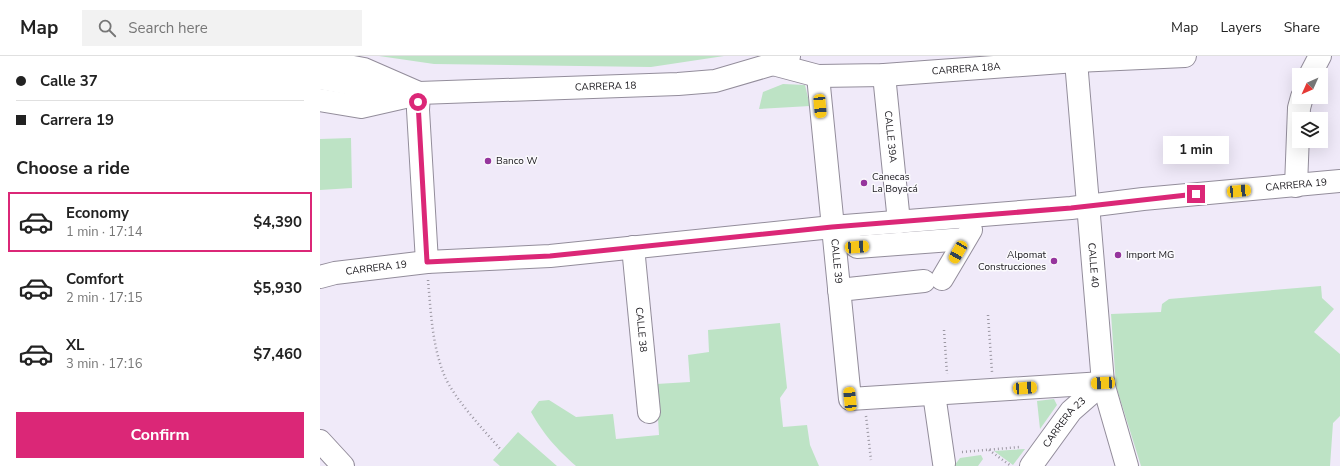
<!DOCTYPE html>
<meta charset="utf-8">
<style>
:root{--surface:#fff;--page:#f2f2f2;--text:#222;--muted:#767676;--line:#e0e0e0;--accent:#db2777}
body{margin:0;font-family:"Nunito Sans",sans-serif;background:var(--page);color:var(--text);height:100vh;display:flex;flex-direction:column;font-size:15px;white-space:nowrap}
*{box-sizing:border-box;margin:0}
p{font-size:13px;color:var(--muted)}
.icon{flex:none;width:22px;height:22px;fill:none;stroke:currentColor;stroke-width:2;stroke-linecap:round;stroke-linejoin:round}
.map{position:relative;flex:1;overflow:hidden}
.drawer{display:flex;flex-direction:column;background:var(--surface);width:320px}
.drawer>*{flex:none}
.top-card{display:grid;align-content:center;height:88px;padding:0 16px;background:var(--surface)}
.needle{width:26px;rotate:225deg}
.controls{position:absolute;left:972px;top:12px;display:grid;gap:8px}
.controls a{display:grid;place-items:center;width:36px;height:36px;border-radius:0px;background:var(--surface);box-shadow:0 4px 16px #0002;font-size:20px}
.end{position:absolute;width:18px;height:18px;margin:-9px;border:5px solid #db2777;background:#fff;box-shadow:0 0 0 2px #fff}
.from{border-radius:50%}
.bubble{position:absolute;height:28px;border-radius:0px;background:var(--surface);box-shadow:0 4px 16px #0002;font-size:13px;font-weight:700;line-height:28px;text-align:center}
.car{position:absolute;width:12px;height:24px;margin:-12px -6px;border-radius:5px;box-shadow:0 0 3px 1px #0007;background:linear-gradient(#f5c518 24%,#345 0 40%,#f5c518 0 76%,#345 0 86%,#f5c518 0)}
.top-card b{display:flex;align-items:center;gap:14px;height:38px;font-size:15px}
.top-card b+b{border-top:1px solid var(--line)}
.top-card i{width:10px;height:10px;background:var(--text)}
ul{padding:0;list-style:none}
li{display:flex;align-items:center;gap:12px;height:60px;margin:0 8px 6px;padding:0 8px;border:2px solid transparent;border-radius:0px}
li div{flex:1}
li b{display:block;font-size:15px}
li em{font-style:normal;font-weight:700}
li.current{border-color:var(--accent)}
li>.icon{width:36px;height:36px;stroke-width:1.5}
h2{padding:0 16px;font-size:18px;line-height:48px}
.action{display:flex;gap:8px;margin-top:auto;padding:8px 16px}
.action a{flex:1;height:46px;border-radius:0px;background:var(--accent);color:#fff;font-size:16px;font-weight:700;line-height:46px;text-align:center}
header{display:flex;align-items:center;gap:24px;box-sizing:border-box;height:56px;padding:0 20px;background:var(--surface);border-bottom:1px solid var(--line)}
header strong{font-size:19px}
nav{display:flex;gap:22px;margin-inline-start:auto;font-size:14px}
.search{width:280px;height:36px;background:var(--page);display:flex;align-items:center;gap:10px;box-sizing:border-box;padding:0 14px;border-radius:0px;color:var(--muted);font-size:15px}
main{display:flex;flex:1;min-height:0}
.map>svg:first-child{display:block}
.green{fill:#bde3c5}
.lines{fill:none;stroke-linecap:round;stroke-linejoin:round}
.minor-casing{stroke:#938d9b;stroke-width:24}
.major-casing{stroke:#938d9b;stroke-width:24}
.path{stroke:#9c98a3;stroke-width:2.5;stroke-dasharray:1 3;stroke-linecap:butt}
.minor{stroke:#fff;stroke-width:22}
.major{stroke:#fff;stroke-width:22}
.route{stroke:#db2777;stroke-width:5}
.poi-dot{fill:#96359d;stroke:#fbfafd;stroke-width:1.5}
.labels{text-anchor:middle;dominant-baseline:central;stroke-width:3;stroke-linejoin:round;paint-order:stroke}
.street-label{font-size:10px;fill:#1a181d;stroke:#fbfafd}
.poi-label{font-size:10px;fill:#1a181d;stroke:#fbfafd;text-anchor:start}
</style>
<header>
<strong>Map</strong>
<div class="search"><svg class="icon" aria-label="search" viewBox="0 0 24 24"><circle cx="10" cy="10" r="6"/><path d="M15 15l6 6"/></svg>Search here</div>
<nav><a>Map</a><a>Layers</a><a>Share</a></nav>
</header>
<main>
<section class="drawer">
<div class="top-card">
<b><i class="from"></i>Calle 37</b>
<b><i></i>Carrera 19</b>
</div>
<h2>Choose a ride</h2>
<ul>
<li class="current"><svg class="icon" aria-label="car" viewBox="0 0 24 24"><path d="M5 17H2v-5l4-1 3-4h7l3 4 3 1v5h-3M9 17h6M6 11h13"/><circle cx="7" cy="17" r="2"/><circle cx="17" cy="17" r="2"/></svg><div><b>Economy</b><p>1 min · 17:14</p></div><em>$4,390</em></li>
<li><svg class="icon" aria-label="car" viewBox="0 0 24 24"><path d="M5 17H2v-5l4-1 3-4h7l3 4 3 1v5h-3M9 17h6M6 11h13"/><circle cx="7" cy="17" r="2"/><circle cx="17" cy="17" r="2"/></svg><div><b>Comfort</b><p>2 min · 17:15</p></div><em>$5,930</em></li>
<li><svg class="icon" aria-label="car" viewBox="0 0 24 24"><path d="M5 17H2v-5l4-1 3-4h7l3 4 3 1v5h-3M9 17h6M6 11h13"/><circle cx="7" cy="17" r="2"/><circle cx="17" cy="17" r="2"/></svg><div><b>XL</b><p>3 min · 17:16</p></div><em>$7,460</em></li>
</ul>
<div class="action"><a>Confirm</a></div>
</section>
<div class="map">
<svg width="1020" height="410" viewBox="0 0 1020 410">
<rect width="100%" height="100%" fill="#f0eaf9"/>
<path class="green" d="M 59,0 L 404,0 L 331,11 L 114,8 Z
M 463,28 L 485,29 L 490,50 L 439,53 L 443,36 Z
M 31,82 L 32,132 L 0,134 L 0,83 Z
M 1001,230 L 1002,242 L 1014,253 L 994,276 L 1020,298 L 1020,360 L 1013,367 L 1010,410 L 821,410 L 796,330 L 791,258 L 841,256 L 842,248 L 849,243 Z
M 460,267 L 467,332 L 460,342 L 463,371 L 487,369 L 490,389 L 499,410 L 256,410 C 236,392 224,379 211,356 L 219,345 L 229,344 L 256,361 L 293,358 L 296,383 L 339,379 L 336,328 L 370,326 L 368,299 L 389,296 L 388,274 Z
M 734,343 L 737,349 L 720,373 L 717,345 Z
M 198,376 L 237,410 L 180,410 L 173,404 Z
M 705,393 L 693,409 L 674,395 Z
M 661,399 L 663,403 L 658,410 L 634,410 L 640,402 Z"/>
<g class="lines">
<g class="minor-casing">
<g id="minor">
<path d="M 0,5 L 44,13 L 99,37 L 98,54 L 107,206"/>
<path id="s1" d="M 756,5 L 783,327 L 807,410"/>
<path id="s2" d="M 453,8 L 498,20 L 564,19 L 756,5 L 865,0"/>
<path id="s3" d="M 564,19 L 579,166"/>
<path d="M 990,19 L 1000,0"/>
<path id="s4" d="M 498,20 L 530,343 L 783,327"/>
<path d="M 976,130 L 979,52 L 982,41"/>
<path d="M 512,171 L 537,191 L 645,183"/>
<path id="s5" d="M 313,191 L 329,356"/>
<path d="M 622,223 L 651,174"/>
<path d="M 519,234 L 604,225"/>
<path d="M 614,338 L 624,407"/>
<path d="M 0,385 L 23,410"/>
<path id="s6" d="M 711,410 L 751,355 L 783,327"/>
</g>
</g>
<g class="major-casing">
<g id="major">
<path id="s7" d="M 0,22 L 42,30 L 99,37 L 358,28 L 395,25 L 453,8 L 469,0"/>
<path d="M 0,44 L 41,51 L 85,41"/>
<path id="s8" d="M 0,221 L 15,217 L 107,206 L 230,200 L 512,171 L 751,152 L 823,143 L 1020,125"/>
</g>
</g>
<path class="path" d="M 108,224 C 111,257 112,290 125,321 C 136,345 164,374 181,394
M 668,259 L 672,316
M 624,274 L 627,318
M 546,360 L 551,404
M 669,394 L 691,410
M 642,396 L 700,391"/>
<use href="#minor" class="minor"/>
<use href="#major" class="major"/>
</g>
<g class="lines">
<path class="route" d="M 98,46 L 107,206 L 230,200 L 512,171 L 751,152 L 876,138"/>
</g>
<g class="poi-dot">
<circle cx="168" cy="105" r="4"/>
<circle cx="544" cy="127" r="4"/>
<circle cx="798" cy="199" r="4"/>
<circle cx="734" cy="205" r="4"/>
</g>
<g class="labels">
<g class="street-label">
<text stroke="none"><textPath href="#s2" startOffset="195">CARRERA 18A</textPath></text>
<text stroke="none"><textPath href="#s7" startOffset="287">CARRERA 18</textPath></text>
<text stroke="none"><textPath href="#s3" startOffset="62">CALLE 39A</textPath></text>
<text stroke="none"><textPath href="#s8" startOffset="981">CARRERA 19</textPath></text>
<text stroke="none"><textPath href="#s4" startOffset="186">CALLE 39</textPath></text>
<text stroke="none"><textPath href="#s1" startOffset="205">CALLE 40</textPath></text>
<text stroke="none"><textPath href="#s8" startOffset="57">CARRERA 19</textPath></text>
<text stroke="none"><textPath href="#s5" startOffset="83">CALLE 38</textPath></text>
<text stroke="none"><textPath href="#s6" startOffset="55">CARRERA 23</textPath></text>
</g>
<g class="poi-label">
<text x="176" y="105">Banco W</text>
<text x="552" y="121">Canecas<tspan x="552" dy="12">La Boyacá</tspan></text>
<text x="726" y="199" text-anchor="end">Alpomat<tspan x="726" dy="12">Construcciones</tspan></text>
<text x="806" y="199">Import MG</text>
</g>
</g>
</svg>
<div class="controls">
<a><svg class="needle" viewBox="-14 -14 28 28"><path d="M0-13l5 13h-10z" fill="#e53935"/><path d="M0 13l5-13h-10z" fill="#767676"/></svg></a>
<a><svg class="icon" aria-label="layers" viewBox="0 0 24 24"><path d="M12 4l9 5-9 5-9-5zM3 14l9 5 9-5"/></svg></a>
</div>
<i class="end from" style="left:98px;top:46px"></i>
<i class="end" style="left:876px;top:138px"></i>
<div class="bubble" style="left:843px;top:80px;width:66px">1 min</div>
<i class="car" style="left:500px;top:50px;rotate:175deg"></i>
<i class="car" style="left:919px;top:135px;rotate:85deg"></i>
<i class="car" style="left:537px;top:191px;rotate:86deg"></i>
<i class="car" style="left:638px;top:196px;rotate:210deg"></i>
<i class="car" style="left:783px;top:327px;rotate:267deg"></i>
<i class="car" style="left:705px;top:332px;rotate:86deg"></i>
<i class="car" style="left:530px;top:343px;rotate:354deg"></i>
</div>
</main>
